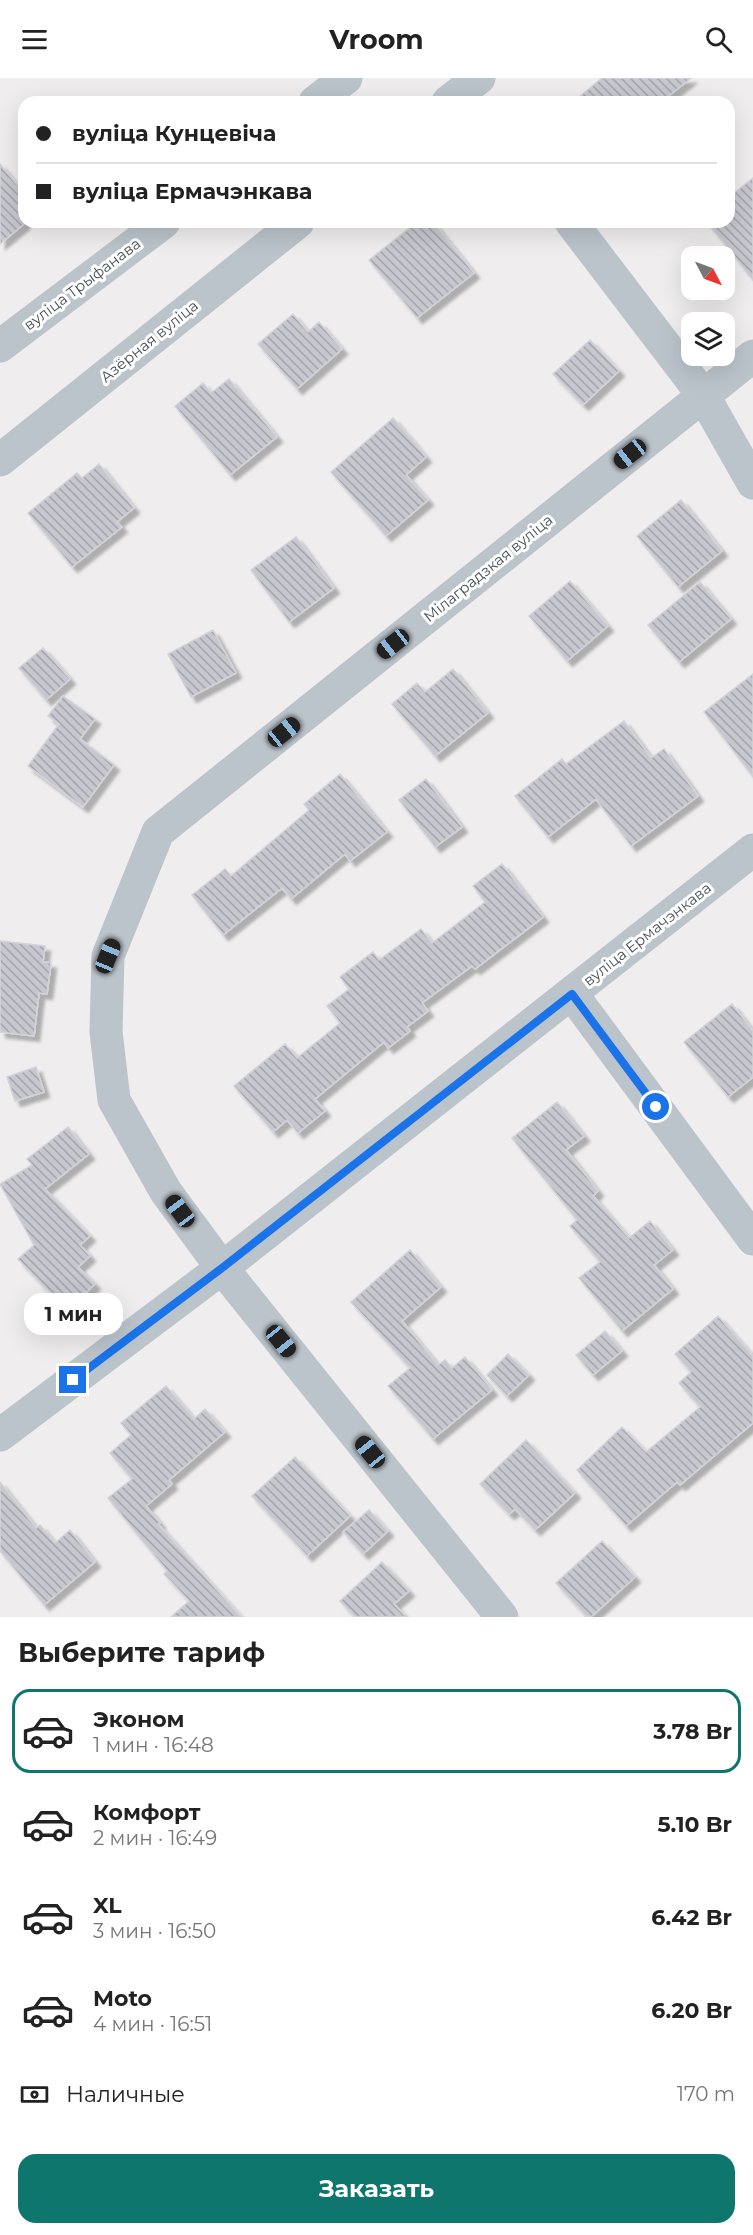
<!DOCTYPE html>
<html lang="ru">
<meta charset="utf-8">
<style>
:root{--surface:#fff;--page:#f6f6f6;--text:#222;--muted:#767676;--line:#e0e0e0;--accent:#0f766e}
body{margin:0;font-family:Montserrat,sans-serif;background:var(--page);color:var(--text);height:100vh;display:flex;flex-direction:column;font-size:22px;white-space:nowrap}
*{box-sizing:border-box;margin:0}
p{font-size:20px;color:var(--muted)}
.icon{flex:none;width:33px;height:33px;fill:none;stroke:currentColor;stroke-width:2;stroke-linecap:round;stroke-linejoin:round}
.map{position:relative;height:1539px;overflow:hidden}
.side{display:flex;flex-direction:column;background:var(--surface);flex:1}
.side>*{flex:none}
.banner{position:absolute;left:18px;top:18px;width:717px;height:132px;border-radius:18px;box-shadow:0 6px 24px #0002;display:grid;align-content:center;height:132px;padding:0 18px;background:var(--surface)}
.needle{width:39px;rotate:131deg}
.fabs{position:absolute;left:681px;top:168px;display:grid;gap:12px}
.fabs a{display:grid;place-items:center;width:54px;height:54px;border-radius:12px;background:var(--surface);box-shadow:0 6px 24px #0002;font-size:30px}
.end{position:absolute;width:27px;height:27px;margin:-14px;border:8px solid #1a73e8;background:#fff;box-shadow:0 0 0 3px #fff}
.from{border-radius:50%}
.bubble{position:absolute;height:42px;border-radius:18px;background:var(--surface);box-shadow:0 6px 24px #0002;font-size:20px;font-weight:700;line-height:42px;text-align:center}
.car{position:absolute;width:18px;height:36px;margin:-18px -9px;border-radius:8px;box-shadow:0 0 4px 2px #0007;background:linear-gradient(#222 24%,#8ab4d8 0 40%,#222 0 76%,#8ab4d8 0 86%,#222 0)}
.banner b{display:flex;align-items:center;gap:21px;height:57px;font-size:22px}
.banner b+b{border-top:2px solid var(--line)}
.banner i{width:15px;height:15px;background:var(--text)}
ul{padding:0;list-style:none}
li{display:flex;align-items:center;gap:18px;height:84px;margin:0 12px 9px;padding:0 6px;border:3px solid transparent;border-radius:18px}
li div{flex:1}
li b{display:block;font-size:22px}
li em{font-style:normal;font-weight:700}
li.on{border-color:var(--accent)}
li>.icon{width:54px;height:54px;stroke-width:1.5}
h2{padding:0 18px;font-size:27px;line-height:72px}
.pay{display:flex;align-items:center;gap:15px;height:66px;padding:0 18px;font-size:22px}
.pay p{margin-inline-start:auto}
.button{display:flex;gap:12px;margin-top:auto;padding:12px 18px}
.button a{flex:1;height:69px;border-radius:18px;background:var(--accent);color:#fff;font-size:24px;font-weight:700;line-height:69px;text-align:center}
header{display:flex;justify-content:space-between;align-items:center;height:78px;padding:0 18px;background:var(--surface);font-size:27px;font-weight:700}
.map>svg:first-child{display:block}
.building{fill:url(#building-back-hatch);stroke:#d1d3d8;stroke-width:1.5;filter:url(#shadow)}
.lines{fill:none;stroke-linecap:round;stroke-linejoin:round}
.minor{stroke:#bbc3cb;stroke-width:33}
.route{stroke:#1a73e8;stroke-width:8}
.labels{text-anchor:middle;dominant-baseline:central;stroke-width:6;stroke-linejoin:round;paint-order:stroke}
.street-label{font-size:15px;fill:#464f59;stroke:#fff}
</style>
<header><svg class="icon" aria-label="menu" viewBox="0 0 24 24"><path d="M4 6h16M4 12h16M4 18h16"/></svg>Vroom<svg class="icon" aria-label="search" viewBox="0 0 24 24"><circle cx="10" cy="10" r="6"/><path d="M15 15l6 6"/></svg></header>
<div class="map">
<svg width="753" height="1539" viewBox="0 0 753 1539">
<defs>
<pattern id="building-back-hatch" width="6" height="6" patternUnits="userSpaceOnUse" patternTransform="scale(1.5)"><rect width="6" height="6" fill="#c7c8cf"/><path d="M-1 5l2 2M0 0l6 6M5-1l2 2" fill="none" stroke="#a3a5ab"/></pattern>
<filter id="shadow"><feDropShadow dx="5.5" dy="5.5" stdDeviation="1.5" flood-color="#0004"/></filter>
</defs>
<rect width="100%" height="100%" fill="#efeded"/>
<path class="building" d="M 602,0 L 691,0 L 661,24 L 573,24 Z
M 0,86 L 24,115 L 24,146 L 0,166 Z
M 753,100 L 753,202 L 707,144 L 729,144 L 729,119 Z
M 417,144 L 433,144 L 474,195 L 417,240 L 369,182 Z
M 293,236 L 308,254 L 319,244 L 342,271 L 297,311 L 258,266 Z
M 590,262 L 619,293 L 583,327 L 553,296 Z
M 229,301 L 277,359 L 230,397 L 175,328 L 203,305 L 211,315 Z
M 393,340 L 426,379 L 406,397 L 428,422 L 386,458 L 331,394 Z
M 99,386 L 134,430 L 117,444 L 122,449 L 72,489 L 28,435 L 77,395 L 82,400 Z
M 681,422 L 722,473 L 678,509 L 637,458 Z
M 296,459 L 334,510 L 289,544 L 251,492 Z
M 570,503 L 608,548 L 567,583 L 529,538 Z
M 700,504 L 731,541 L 679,584 L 648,547 Z
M 213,552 L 236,595 L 191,619 L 168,576 Z
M 43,570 L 70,601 L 46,622 L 19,590 Z
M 453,591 L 488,635 L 435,678 L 392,626 L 417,605 L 425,614 Z
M 753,596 L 753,699 L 704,634 Z
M 63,618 L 95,641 L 80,661 L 114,687 L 83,729 L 28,688 L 59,646 L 48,638 Z
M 624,643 L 651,680 L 664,671 L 698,718 L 631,768 L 596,721 L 548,759 L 515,718 L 562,681 L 566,686 Z
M 340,696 L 387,754 L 350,783 L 345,776 L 291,821 L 282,810 L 223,857 L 192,817 L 225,791 L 231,798 L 309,732 L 304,726 Z
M 426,701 L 462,749 L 435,769 L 399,722 Z
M 502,786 L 543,839 L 475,891 L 472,888 L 422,925 L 428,933 L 407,949 L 410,953 L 388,970 L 384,964 L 315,1021 L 325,1033 L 298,1055 L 287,1042 L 273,1054 L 234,1008 L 285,966 L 297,980 L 340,945 L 327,928 L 349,911 L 340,899 L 373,874 L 379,882 L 421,851 L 432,865 L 485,824 L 473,808 Z
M 0,863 L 45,868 L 43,884 L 51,885 L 47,916 L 39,915 L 34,958 L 0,954 Z
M 732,926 L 753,953 L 753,999 L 728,1019 L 684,964 Z
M 36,989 L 44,1014 L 15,1023 L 7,999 Z
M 557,1024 L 584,1058 L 566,1072 L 598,1113 L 593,1118 L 629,1160 L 650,1143 L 673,1172 L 654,1187 L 673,1211 L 622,1253 L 579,1200 L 600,1184 L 570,1148 L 577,1142 L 512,1060 Z
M 68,1049 L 89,1076 L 45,1111 L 90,1158 L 80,1167 L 90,1178 L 78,1189 L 95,1206 L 67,1233 L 18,1181 L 34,1167 L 0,1106 L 32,1087 L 27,1081 Z
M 410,1172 L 441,1209 L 402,1243 L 438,1287 L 445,1282 L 452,1290 L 465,1279 L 492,1312 L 433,1361 L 388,1308 L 410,1290 L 351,1224 Z
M 718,1238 L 753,1278 L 753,1345 L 680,1407 L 677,1404 L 626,1448 L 577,1392 L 622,1349 L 646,1374 L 700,1329 L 679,1305 L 691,1294 L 675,1276 Z
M 605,1253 L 622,1273 L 593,1297 L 576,1277 Z
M 508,1276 L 529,1297 L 507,1318 L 487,1297 Z
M 166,1308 L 194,1341 L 205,1331 L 225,1354 L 169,1402 L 172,1406 L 146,1428 L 160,1445 L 158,1446 L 241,1539 L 171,1539 L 189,1523 L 164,1496 L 167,1493 L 108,1420 L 132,1401 L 110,1375 L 131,1357 L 121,1345 Z
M 526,1362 L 575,1415 L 535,1452 L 515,1431 L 509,1436 L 480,1406 Z
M 295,1379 L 350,1438 L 307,1478 L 252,1418 Z
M 0,1404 L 36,1450 L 40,1447 L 55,1465 L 70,1452 L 95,1484 L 44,1527 L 0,1473 Z
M 369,1432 L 388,1453 L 363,1476 L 343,1454 Z
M 602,1463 L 635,1499 L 591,1539 L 587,1539 L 556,1505 Z
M 382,1484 L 409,1513 L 394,1526 L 406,1539 L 355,1539 L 340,1523 Z"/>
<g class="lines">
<path class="minor" d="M 315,24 L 346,0
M 448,24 L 479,0
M 571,144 L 703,317 L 753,405
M 0,268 L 164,144
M 0,382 L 298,144
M 572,916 L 753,1161
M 0,1357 L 222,1190 L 753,772
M 502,1539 L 222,1190 L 166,1114 L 114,1022 L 106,954 L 108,878 L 158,754 L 753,278"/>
</g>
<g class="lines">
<path class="route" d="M 73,1302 L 222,1190 L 572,916 L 656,1029"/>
</g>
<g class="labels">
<g class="street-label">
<text transform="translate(82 206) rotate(-37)">вуліца Трыфанава</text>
<text transform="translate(149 263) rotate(-39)">Азёрная вуліца</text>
<text transform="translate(488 490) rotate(-39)">Мілаградзкая вуліца</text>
<text transform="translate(647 856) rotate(-38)">вуліца Ермачэнкава</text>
</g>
</g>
</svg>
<div class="fabs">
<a><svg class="needle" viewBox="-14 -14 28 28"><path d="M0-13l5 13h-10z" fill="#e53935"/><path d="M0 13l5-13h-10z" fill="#767676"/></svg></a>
<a><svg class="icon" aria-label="layers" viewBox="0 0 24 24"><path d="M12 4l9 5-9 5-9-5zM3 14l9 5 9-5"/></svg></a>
</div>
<i class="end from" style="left:656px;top:1029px"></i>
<i class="end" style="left:73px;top:1302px"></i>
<div class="bubble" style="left:24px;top:1215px;width:99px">1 мин</div>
<i class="car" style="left:630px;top:376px;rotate:232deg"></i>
<i class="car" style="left:393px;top:566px;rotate:232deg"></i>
<i class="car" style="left:284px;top:654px;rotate:51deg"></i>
<i class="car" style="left:108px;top:878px;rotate:22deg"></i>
<i class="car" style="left:180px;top:1133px;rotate:323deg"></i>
<i class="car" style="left:281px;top:1263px;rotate:141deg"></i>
<i class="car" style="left:370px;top:1374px;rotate:321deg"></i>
<div class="banner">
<b><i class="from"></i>вуліца Кунцевіча</b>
<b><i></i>вуліца Ермачэнкава</b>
</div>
</div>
<section class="side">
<h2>Выберите тариф</h2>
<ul>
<li class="on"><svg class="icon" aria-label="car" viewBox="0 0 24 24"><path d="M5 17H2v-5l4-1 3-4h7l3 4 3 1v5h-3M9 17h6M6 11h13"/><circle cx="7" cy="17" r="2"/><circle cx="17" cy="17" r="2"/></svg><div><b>Эконом</b><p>1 мин · 16:48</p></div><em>3.78 Br</em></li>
<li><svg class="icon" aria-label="car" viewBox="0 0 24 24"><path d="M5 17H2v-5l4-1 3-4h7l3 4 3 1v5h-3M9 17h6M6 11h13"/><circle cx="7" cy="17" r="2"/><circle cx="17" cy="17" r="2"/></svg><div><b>Комфорт</b><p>2 мин · 16:49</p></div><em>5.10 Br</em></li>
<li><svg class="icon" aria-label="car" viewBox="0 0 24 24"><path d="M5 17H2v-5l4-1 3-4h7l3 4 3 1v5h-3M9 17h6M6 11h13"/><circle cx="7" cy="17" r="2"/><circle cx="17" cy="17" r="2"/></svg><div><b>XL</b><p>3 мин · 16:50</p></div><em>6.42 Br</em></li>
<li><svg class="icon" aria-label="car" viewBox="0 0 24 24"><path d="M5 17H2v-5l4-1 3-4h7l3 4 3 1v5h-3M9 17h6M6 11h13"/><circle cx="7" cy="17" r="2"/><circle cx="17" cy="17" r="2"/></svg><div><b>Moto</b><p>4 мин · 16:51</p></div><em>6.20 Br</em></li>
</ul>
<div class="pay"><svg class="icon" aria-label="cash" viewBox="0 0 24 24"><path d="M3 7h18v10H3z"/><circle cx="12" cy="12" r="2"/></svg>Наличные<p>170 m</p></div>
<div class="button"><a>Заказать</a></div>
</section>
